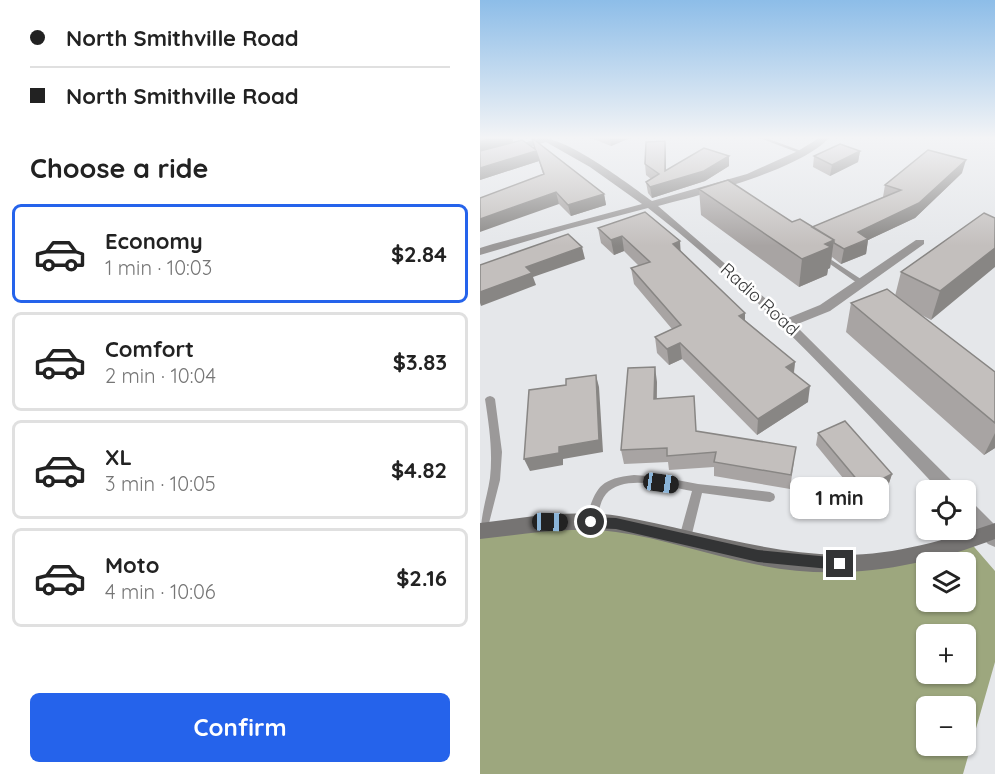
<!DOCTYPE html>
<meta charset="utf-8">
<style>
:root{--surface:#fff;--page:#f6f6f6;--text:#222;--muted:#767676;--line:#e0e0e0;--accent:#2563eb}
body{margin:0;font-family:Quicksand,sans-serif;background:var(--page);color:var(--text);height:100vh;display:flex;flex-direction:column;font-size:22px;white-space:nowrap}
*{box-sizing:border-box;margin:0}
p{font-size:20px;color:var(--muted)}
.icon{flex:none;width:33px;height:33px;fill:none;stroke:currentColor;stroke-width:2;stroke-linecap:round;stroke-linejoin:round}
.map{position:relative;flex:1;overflow:hidden}
.side{display:flex;flex-direction:column;background:var(--surface);width:480px}
.side>*{flex:none}
.hud{display:grid;align-content:center;height:132px;padding:0 30px;background:var(--surface)}
.buttons{position:absolute;left:436px;top:480px;display:grid;gap:12px}
.buttons a{display:grid;place-items:center;width:60px;height:60px;border-radius:9px;background:var(--surface);box-shadow:0 2px 4px #0004;font-size:30px}
.end{position:absolute;width:27px;height:27px;margin:-14px;border:8px solid #333435;background:#fff;box-shadow:0 0 0 3px #fff}
.from{border-radius:50%}
.bubble{position:absolute;height:42px;border-radius:9px;background:var(--surface);box-shadow:0 2px 4px #0004;font-size:20px;font-weight:800;line-height:42px;text-align:center}
.car{position:absolute;width:18px;height:36px;margin:-18px -9px;border-radius:8px;box-shadow:0 0 4px 2px #0007;background:linear-gradient(#222 24%,#8ab4d8 0 40%,#222 0 76%,#8ab4d8 0 86%,#222 0)}
.hud b{display:flex;align-items:center;gap:21px;height:57px;font-size:22px}
.hud b+b{border-top:2px solid var(--line)}
.hud i{width:15px;height:15px;background:var(--text)}
ul{padding:0;list-style:none}
li{display:flex;align-items:center;gap:18px;height:99px;margin:0 12px 9px;padding:0 18px;border:3px solid var(--line);border-radius:9px}
li div{flex:1}
li b{display:block;font-size:22px}
li em{font-style:normal;font-weight:800}
li.selected{border-color:var(--accent)}
li>.icon{width:54px;height:54px;stroke-width:1.5}
h2{padding:0 30px;font-size:27px;line-height:72px}
.button{display:flex;gap:12px;margin-top:auto;padding:12px 30px}
.button a{flex:1;height:69px;border-radius:9px;background:var(--accent);color:#fff;font-size:24px;font-weight:800;line-height:69px;text-align:center}
main{display:flex;flex:1;min-height:0}
.map>svg:first-child{display:block}
.forest{fill:#9da77e;fill-rule:evenodd}
.lines{fill:none;stroke-linecap:round;stroke-linejoin:round}
.service{fill:#9b9999;fill-rule:evenodd}
.minor{fill:#9b9999;fill-rule:evenodd}
.secondary{fill:#767473;fill-rule:evenodd}
.wall{fill:#a8a4a3}
.shaded-wall{fill:#888684}
.building{fill:#c3bfbd;stroke:#888684;stroke-width:1.5}
.route{fill:#333435}
.labels{text-anchor:middle;dominant-baseline:central;stroke-width:5;stroke-linejoin:round;paint-order:stroke}
.street-label{font-size:18px;fill:#333435;stroke:#fff}
</style>
<main>
<section class="side">
<div class="hud">
<b><i class="from"></i>North Smithville Road</b>
<b><i></i>North Smithville Road</b>
</div>
<h2>Choose a ride</h2>
<ul>
<li class="selected"><svg class="icon" aria-label="car" viewBox="0 0 24 24"><path d="M5 17H2v-5l4-1 3-4h7l3 4 3 1v5h-3M9 17h6M6 11h13"/><circle cx="7" cy="17" r="2"/><circle cx="17" cy="17" r="2"/></svg><div><b>Economy</b><p>1 min · 10:03</p></div><em>$2.84</em></li>
<li><svg class="icon" aria-label="car" viewBox="0 0 24 24"><path d="M5 17H2v-5l4-1 3-4h7l3 4 3 1v5h-3M9 17h6M6 11h13"/><circle cx="7" cy="17" r="2"/><circle cx="17" cy="17" r="2"/></svg><div><b>Comfort</b><p>2 min · 10:04</p></div><em>$3.83</em></li>
<li><svg class="icon" aria-label="car" viewBox="0 0 24 24"><path d="M5 17H2v-5l4-1 3-4h7l3 4 3 1v5h-3M9 17h6M6 11h13"/><circle cx="7" cy="17" r="2"/><circle cx="17" cy="17" r="2"/></svg><div><b>XL</b><p>3 min · 10:05</p></div><em>$4.82</em></li>
<li><svg class="icon" aria-label="car" viewBox="0 0 24 24"><path d="M5 17H2v-5l4-1 3-4h7l3 4 3 1v5h-3M9 17h6M6 11h13"/><circle cx="7" cy="17" r="2"/><circle cx="17" cy="17" r="2"/></svg><div><b>Moto</b><p>4 min · 10:06</p></div><em>$2.16</em></li>
</ul>
<div class="button"><a>Confirm</a></div>
</section>
<div class="map">
<svg width="515" height="774" viewBox="0 0 515 774">
<rect width="100%" height="100%" fill="#e5e7ea"/>
<path class="forest" d="M 136,524 L 277,556 L 404,560 L 489,541 L 515,571 L 515,662 L 483,774 L 0,774 L 0,531 ZM 447,562 L 486,562 L 486,602 L 447,602 ZM 447,634 L 486,634 L 486,674 L 447,674 ZM 447,706 L 486,706 L 486,746 L 447,746 Z"/>
<g class="lines">
<path class="service" d="M 280,138 L 286,138 L 324,152 L 319,153 Z
M 342,254 L 344,255 L 387,283 L 386,285 L 380,285 L 340,257 L 340,255 Z
M 10,396 L 13,397 L 15,399 L 22,452 L 20,480 L 7,531 L 5,535 L 1,536 C 0,516 7,498 10,478 C 13,451 9,425 5,399 L 7,397 Z
M 154,475 L 181,477 L 218,484 L 290,492 L 294,494 L 295,497 L 294,500 L 290,502 L 222,493 L 211,538 L 209,542 L 205,543 L 201,542 L 199,538 L 212,491 C 189,487 144,473 126,494 C 119,502 119,516 115,525 L 111,527 L 107,525 L 105,522 C 116,489 117,479 154,475 Z"/>
<path class="minor" d="M 61,138 C 88,138 147,183 172,201 L 267,174 L 318,151 L 339,138 L 349,138 C 319,170 222,195 178,206 L 308,318 L 340,305 L 436,240 L 444,240 L 444,244 L 350,311 L 315,325 L 476,485 L 479,490 L 459,490 C 367,392 275,291 168,208 L 88,229 L 0,255 L 0,248 L 13,244 L 162,204 L 110,167 L 66,142 L 0,161 L 0,155 Z
M 486,500 L 492,502 L 515,525 L 515,547 L 508,544 L 486,520 Z"/>
<path class="secondary" d="M 70,514 C 92,514 117,512 139,516 C 212,529 283,553 359,555 C 412,556 466,540 515,523 L 515,539 C 438,569 356,582 274,564 C 228,555 182,538 136,532 C 91,526 45,534 0,539 L 0,523 Z"/>
</g>
<path class="wall" d="M 0,138 L 32,138 L 33,142 L 42,140 L 124,194 L 126,205 L 91,216 L 79,204 L 63,174 L 59,161 L 0,180 Z
M 111,138 L 150,138 L 131,146 Z
M 185,141 L 186,170 L 249,166 L 225,181 L 172,198 L 168,193 L 166,182 L 171,179 L 166,175 L 165,164 Z
M 380,151 L 378,162 L 350,176 L 333,167 L 334,156 Z
M 482,173 L 435,218 L 388,240 L 386,254 L 361,264 L 352,257 L 350,268 L 348,269 L 347,275 L 319,287 L 221,215 L 219,189 L 312,222 L 332,227 L 403,197 L 405,185 Z
M 504,213 L 451,320 L 436,312 L 515,372 L 515,448 L 504,455 L 366,332 L 371,303 L 415,296 L 421,272 Z
M 118,228 L 200,251 L 265,313 L 265,320 L 315,362 L 314,373 L 328,402 L 277,435 L 202,359 L 189,365 L 177,353 L 175,337 L 192,329 L 154,284 L 151,268 L 159,266 L 144,251 L 134,255 L 121,243 Z
M 177,382 L 177,398 L 216,431 L 314,461 L 310,489 L 234,476 L 234,467 L 189,470 L 188,462 L 144,464 L 141,450 Z
M 338,433 L 412,474 L 408,486 L 381,500 L 336,445 Z"/>
<path class="shaded-wall" d="M 13,138 L 32,138 L 33,143 L 0,153 L 0,141 Z
M 130,138 L 150,138 L 131,146 Z
M 185,141 L 186,152 L 186,182 L 185,171 Z
M 56,151 L 59,161 L 0,180 L 0,168 Z
M 380,151 L 378,162 L 350,176 L 352,165 Z
M 249,156 L 249,166 L 225,181 L 172,198 L 170,187 Z
M 486,160 L 482,173 L 435,218 L 388,240 L 386,254 L 361,264 L 364,249 L 378,232 Z
M 76,192 L 79,204 L 0,232 L 0,219 Z
M 124,194 L 126,205 L 91,216 L 88,205 Z
M 142,236 L 144,251 L 134,255 L 131,240 Z
M 354,240 L 350,268 L 348,269 L 347,275 L 319,287 L 322,259 L 345,244 Z
M 200,241 L 201,257 L 193,244 Z
M 102,247 L 105,259 L 53,277 L 56,285 L 1,306 L 0,303 L 0,292 L 46,267 Z
M 515,248 L 515,267 L 451,320 L 460,291 Z
M 265,313 L 265,329 L 259,316 Z
M 200,343 L 202,359 L 189,365 L 187,349 Z
M 315,362 L 313,378 L 306,367 Z
M 175,367 L 177,382 L 176,413 L 174,399 Z
M 116,375 L 119,387 L 123,452 L 83,459 L 83,465 L 50,471 L 44,459 L 79,447 Z
M 330,386 L 328,402 L 277,435 L 278,419 Z
M 515,433 L 515,448 L 504,455 Z
M 412,474 L 408,486 L 381,500 L 384,488 Z"/>
<path class="building" d="M 0,138 L 13,138 L 0,141 Z
M 52,138 L 124,194 L 88,205 L 76,192 L 0,219 L 0,198 L 64,174 L 56,151 L 0,168 L 0,151 L 42,140 L 55,149 Z
M 185,141 L 185,171 L 224,148 L 249,156 L 224,171 L 170,187 L 166,182 L 179,174 L 165,164 L 166,142 Z
M 360,144 L 380,151 L 352,165 L 334,156 Z
M 448,150 L 486,160 L 439,203 L 378,232 L 388,239 L 364,249 L 354,243 L 354,240 L 332,227 L 421,190 L 405,185 Z
M 248,180 L 312,222 L 320,219 L 354,240 L 345,244 L 351,247 L 322,259 L 219,189 Z
M 165,212 L 200,241 L 193,244 L 265,313 L 259,316 L 315,362 L 306,367 L 330,386 L 278,419 L 200,343 L 187,349 L 175,337 L 201,325 L 151,268 L 170,262 L 142,236 L 131,240 L 118,228 Z
M 504,213 L 515,218 L 515,248 L 460,291 L 421,272 Z
M 88,234 L 102,247 L 46,267 L 52,273 L 0,292 L 0,265 Z
M 407,289 L 515,372 L 515,423 L 371,303 Z
M 175,367 L 174,399 L 214,396 L 216,431 L 316,447 L 311,475 L 234,462 L 236,452 L 187,456 L 187,448 L 141,450 L 148,368 Z
M 116,375 L 119,440 L 79,447 L 79,453 L 44,459 L 49,390 L 86,385 L 86,379 Z
M 365,421 L 412,474 L 384,488 L 338,433 Z"/>
<linearGradient id="sky" x2="0" y2="1"><stop stop-color="#8dbde8"/><stop offset="0.56" stop-color="#f3f4f6"/><stop offset="1" stop-color="#f3f4f6" stop-opacity="0"/></linearGradient>
<rect width="515" height="246" fill="url(#sky)"/>
<path class="route" d="M 111,517 L 136,518 L 278,550 L 360,558 L 366,564 L 360,570 L 278,562 L 136,529 L 111,528 L 105,522 Z"/>
<g class="labels">
<g class="street-label">
<text transform="translate(280 299) rotate(42)">Radio Road</text>
</g>
</g>
</svg>
<div class="buttons">
<a><svg class="icon" aria-label="locate" viewBox="0 0 24 24"><circle cx="12" cy="12" r="6"/><path d="M12 2v4M12 18v4M2 12h4M18 12h4"/></svg></a>
<a><svg class="icon" aria-label="layers" viewBox="0 0 24 24"><path d="M12 4l9 5-9 5-9-5zM3 14l9 5 9-5"/></svg></a>
<a>+</a>
<a>−</a>
</div>
<i class="end from" style="left:111px;top:522px"></i>
<i class="end" style="left:360px;top:564px"></i>
<div class="bubble" style="left:310px;top:477px;width:99px">1 min</div>
<i class="car" style="left:181px;top:483px;rotate:98deg"></i>
<i class="car" style="left:70px;top:522px;rotate:91deg"></i>
</div>
</main>
